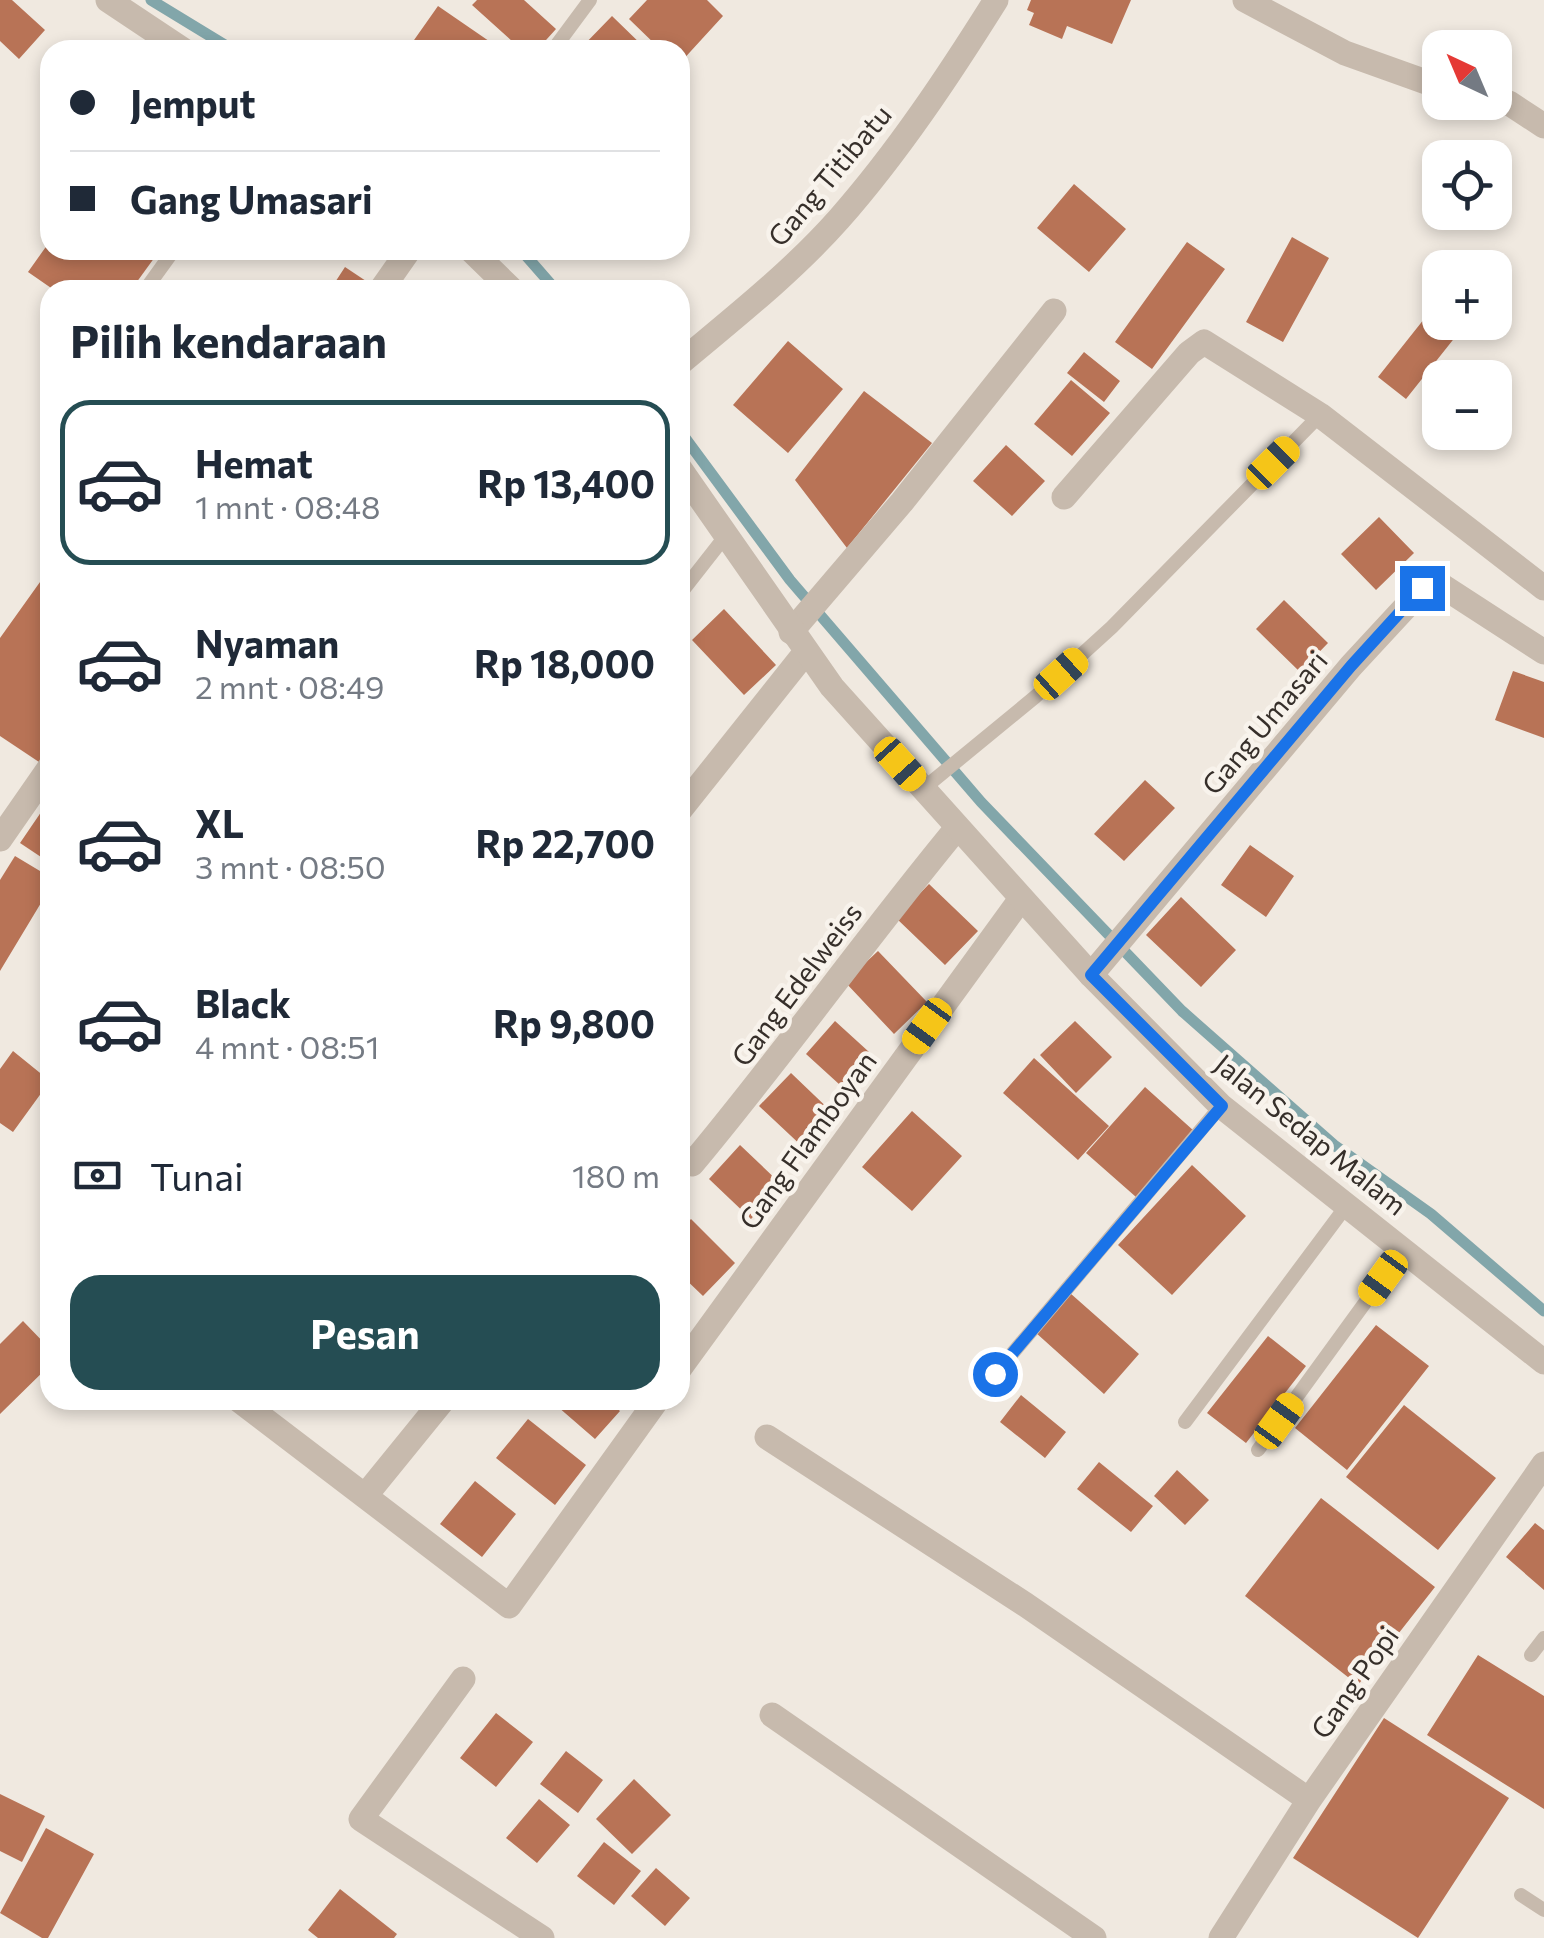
<!DOCTYPE html>
<html lang="id">
<meta charset="utf-8">
<style>
:root{--surface:#fff;--page:#f2f2f3;--text:#1f2937;--muted:#747a83;--line:#e0e1e3;--accent:#254d53}
body{margin:0;font-family:Commissioner,sans-serif;background:var(--page);color:var(--text);height:100vh;display:flex;flex-direction:column;font-size:38px;white-space:nowrap}
*{box-sizing:border-box;margin:0}
p{font-size:32px;color:var(--muted)}
.icon{flex:none;width:55px;height:55px;fill:none;stroke:currentColor;stroke-width:2;stroke-linecap:round;stroke-linejoin:round}
.map{position:relative;flex:1;overflow:hidden}
.sheet{position:absolute;left:40px;top:280px;width:650px;height:1130px;display:flex;flex-direction:column;background:var(--surface);border-radius:30px;box-shadow:0 5px 15px #0003}
.sheet>*{flex:none}
.guide{position:absolute;left:40px;top:40px;width:650px;height:220px;border-radius:30px;box-shadow:0 5px 15px #0003;display:grid;align-content:center;height:220px;padding:0 30px;background:var(--surface)}
.needle{width:65px;rotate:316deg}
.controls{position:absolute;left:1422px;top:30px;display:grid;gap:20px}
.controls a{display:grid;place-items:center;width:90px;height:90px;border-radius:20px;background:var(--surface);box-shadow:0 5px 15px #0003;font-size:50px}
.end{position:absolute;width:45px;height:45px;margin:-22px;border:12px solid #1a73e8;background:#fff;box-shadow:0 0 0 5px #fff}
.from{border-radius:50%}
.car{position:absolute;width:30px;height:60px;margin:-30px -15px;border-radius:12px;box-shadow:0 0 8px 2px #0007;background:linear-gradient(#f5c518 24%,#345 0 40%,#f5c518 0 76%,#345 0 86%,#f5c518 0)}
.guide b{display:flex;align-items:center;gap:35px;height:95px;font-size:38px}
.guide b+b{border-top:2px solid var(--line)}
.guide i{width:25px;height:25px;background:var(--text)}
ul{padding:0;list-style:none}
li{display:flex;align-items:center;gap:30px;height:165px;margin:0 20px 15px;padding:0 10px;border:5px solid transparent;border-radius:30px}
li div{flex:1}
li b{display:block;font-size:38px}
li em{font-style:normal;font-weight:700}
li.current{border-color:var(--accent)}
li>.icon{width:90px;height:90px;stroke-width:1.5}
h2{padding:0 30px;font-size:45px;line-height:120px}
.pay{display:flex;align-items:center;gap:25px;height:110px;padding:0 30px;font-size:38px}
.pay p{margin-inline-start:auto}
.button{display:flex;gap:20px;margin-top:auto;padding:20px 30px}
.button a{flex:1;height:115px;border-radius:30px;background:var(--accent);color:#fff;font-size:40px;font-weight:700;line-height:115px;text-align:center}
.map>svg:first-child{display:block}
.lines{fill:none;stroke-linecap:round;stroke-linejoin:round}
.stream{stroke:#82a6aa;stroke-width:11}
.building{fill:#b87356}
.service{stroke:#c7baad;stroke-width:14}
.minor{stroke:#c7baad;stroke-width:25}
.tertiary{stroke:#c7baad;stroke-width:25}
.route{stroke:#1a73e8;stroke-width:12}
.labels{text-anchor:middle;dominant-baseline:central;stroke-width:9;stroke-linejoin:round;paint-order:stroke}
.street-label{font-size:28px;fill:#362f2a;stroke:#f8f3ec}
</style>
<div class="map">
<svg width="1544" height="1938" viewBox="0 0 1544 1938">
<rect width="100%" height="100%" fill="#f0e9e0"/>
<g class="lines">
<path class="stream" d="M 151,0 L 233,50
M 521,250 L 556,290
M 680,431 L 790,580 L 981,802 L 1182,1011 L 1334,1145 L 1431,1214 L 1544,1311"/>
</g>
<path class="building" d="M 0,0 L 12,0 L 45,30 L 19,59 L 0,41 Z
M 477,0 L 524,0 L 556,29 L 537,50 L 522,50 L 472,5 Z
M 647,0 L 707,0 L 723,16 L 680,63 L 680,50 L 661,50 L 629,19 Z
M 1031,0 L 1131,0 L 1112,44 L 1067,26 L 1062,39 L 1029,25 L 1034,13 L 1027,10 Z
M 438,6 L 502,50 L 407,50 Z
M 612,16 L 647,50 L 579,50 Z
M 1074,184 L 1126,229 L 1089,272 L 1037,228 Z
M 1292,237 L 1329,258 L 1283,342 L 1246,322 Z
M 50,241 L 50,250 L 160,250 L 131,290 L 54,290 L 28,272 Z
M 1187,242 L 1225,269 L 1152,369 L 1115,342 Z
M 345,267 L 369,283 L 365,290 L 330,290 Z
M 1432,309 L 1440,315 L 1440,322 L 1449,322 L 1460,331 L 1406,399 L 1378,377 Z
M 788,341 L 843,389 L 788,453 L 733,405 Z
M 1084,352 L 1120,381 L 1104,402 L 1067,373 Z
M 1071,380 L 1110,413 L 1072,456 L 1034,424 Z
M 864,391 L 932,443 L 847,548 L 795,480 Z
M 1006,445 L 1045,481 L 1012,516 L 973,481 Z
M 1379,517 L 1414,553 L 1376,590 L 1341,554 Z
M 50,568 L 50,747 L 39,762 L 0,736 L 0,638 Z
M 1284,600 L 1328,643 L 1300,672 L 1256,629 Z
M 724,609 L 776,665 L 744,695 L 692,640 Z
M 1513,671 L 1544,682 L 1544,738 L 1495,720 Z
M 1145,780 L 1175,808 L 1124,861 L 1094,834 Z
M 50,799 L 50,863 L 20,843 Z
M 1250,845 L 1294,876 L 1266,917 L 1221,885 Z
M 15,856 L 50,877 L 50,888 L 0,971 L 0,880 Z
M 929,884 L 978,931 L 945,965 L 896,918 Z
M 1181,897 L 1236,950 L 1201,987 L 1146,935 Z
M 878,951 L 927,1002 L 894,1034 L 845,982 Z
M 835,1021 L 880,1062 L 851,1095 L 806,1054 Z
M 1075,1021 L 1112,1057 L 1076,1093 L 1040,1055 Z
M 13,1051 L 50,1081 L 13,1132 L 0,1123 L 0,1069 Z
M 1034,1058 L 1109,1126 L 1078,1160 L 1003,1093 Z
M 791,1073 L 837,1117 L 806,1150 L 759,1106 Z
M 1145,1087 L 1194,1131 L 1136,1197 L 1086,1153 Z
M 912,1111 L 962,1156 L 912,1211 L 862,1167 Z
M 740,1145 L 782,1185 L 751,1219 L 709,1179 Z
M 1192,1165 L 1246,1216 L 1172,1295 L 1118,1245 Z
M 691,1219 L 735,1263 L 703,1296 L 680,1274 L 680,1230 Z
M 1070,1293 L 1139,1354 L 1104,1394 L 1035,1332 Z
M 23,1321 L 50,1349 L 50,1365 L 0,1414 L 0,1344 Z
M 1376,1325 L 1429,1366 L 1347,1470 L 1295,1428 Z
M 1268,1336 L 1306,1366 L 1246,1443 L 1207,1413 Z
M 1021,1395 L 1066,1432 L 1045,1458 L 1000,1422 Z
M 550,1400 L 608,1400 L 620,1411 L 595,1439 Z
M 1404,1405 L 1496,1478 L 1438,1550 L 1346,1477 Z
M 528,1419 L 586,1465 L 555,1505 L 496,1458 Z
M 1099,1462 L 1153,1506 L 1131,1532 L 1077,1489 Z
M 1177,1470 L 1209,1500 L 1185,1525 L 1154,1496 Z
M 475,1481 L 516,1514 L 482,1557 L 440,1524 Z
M 1321,1498 L 1435,1587 L 1358,1685 L 1245,1596 Z
M 1535,1523 L 1544,1530 L 1544,1590 L 1506,1557 Z
M 1478,1655 L 1544,1696 L 1544,1809 L 1427,1735 Z
M 496,1713 L 533,1742 L 496,1787 L 460,1758 Z
M 1384,1718 L 1509,1798 L 1418,1938 L 1293,1858 Z
M 566,1751 L 603,1780 L 578,1813 L 540,1784 Z
M 634,1779 L 671,1815 L 632,1854 L 596,1819 Z
M 0,1794 L 45,1816 L 22,1862 L 0,1851 Z
M 539,1799 L 570,1825 L 537,1863 L 506,1838 Z
M 46,1828 L 94,1854 L 48,1938 L 42,1938 L 0,1913 Z
M 604,1842 L 641,1871 L 614,1905 L 577,1876 Z
M 656,1868 L 690,1898 L 665,1926 L 631,1896 Z
M 340,1889 L 397,1934 L 394,1938 L 318,1938 L 308,1930 Z"/>
<g class="lines">
<path class="service" d="M 553,50 L 590,0
M 145,290 L 174,250
M 680,594 L 727,534
M 923,789 L 1035,697 L 1112,627 L 1320,415
M 995,1374 L 1221,1106
M 1185,1422 L 1347,1205
M 1258,1450 L 1404,1249
M 1531,1655 L 1544,1638
M 1521,1895 L 1544,1910"/>
<path class="minor" d="M 1245,0 L 1345,53 L 1440,87
M 1495,99 L 1509,103 L 1544,126
M 381,290 L 409,250
M 680,363 C 735,317 792,272 839,219 C 898,152 949,75 996,0
M 1064,497 L 1189,353 L 1204,342 L 1320,415 L 1544,588
M 791,632 L 902,502 L 1054,311
M 680,810 L 805,653
M 0,839 L 50,767
M 1091,975 L 1351,666 L 1426,585 L 1436,582 L 1544,652
M 680,1154 L 692,1164 C 784,1054 866,938 957,828
M 680,1368 L 1020,900
M 239,1400 L 509,1606 L 657,1400
M 767,1437 L 1026,1605 L 1309,1800
M 365,1496 L 443,1400
M 463,1679 L 361,1819 L 542,1938
M 772,1715 L 1094,1938
M 1221,1938 L 1309,1800 L 1544,1464"/>
<path class="tertiary" d="M 108,0 L 183,50
M 471,250 L 512,290
M 680,469 L 832,687 L 1091,975 L 1221,1106 L 1544,1362"/>
</g>
<g class="lines">
<path class="route" d="M 995,1374 L 1222,1106 L 1091,975 L 1351,666 L 1422,588"/>
</g>
<g class="labels">
<g class="street-label">
<text transform="translate(829 175) rotate(-50)">Gang Titibatu</text>
<text transform="translate(1264 722) rotate(-50)">Gang Umasari</text>
<text transform="translate(796 984) rotate(-53)">Gang Edelweiss</text>
<text transform="translate(1311 1134) rotate(39)">Jalan Sedap Malam</text>
<text transform="translate(807 1140) rotate(-54)">Gang Flamboyan</text>
<text transform="translate(1354 1682) rotate(-55)">Gang Popi</text>
</g>
</g>
</svg>
<div class="controls">
<a><svg class="needle" viewBox="-14 -14 28 28"><path d="M0-13l5 13h-10z" fill="#e53935"/><path d="M0 13l5-13h-10z" fill="#747a83"/></svg></a>
<a><svg class="icon" aria-label="locate" viewBox="0 0 24 24"><circle cx="12" cy="12" r="6"/><path d="M12 2v4M12 18v4M2 12h4M18 12h4"/></svg></a>
<a>+</a>
<a>−</a>
</div>
<i class="end from" style="left:995px;top:1374px"></i>
<i class="end" style="left:1422px;top:588px"></i>
<i class="car" style="left:1273px;top:463px;rotate:45deg"></i>
<i class="car" style="left:1061px;top:674px;rotate:48deg"></i>
<i class="car" style="left:900px;top:764px;rotate:138deg"></i>
<i class="car" style="left:927px;top:1026px;rotate:216deg"></i>
<i class="car" style="left:1383px;top:1278px;rotate:216deg"></i>
<i class="car" style="left:1279px;top:1421px;rotate:36deg"></i>
<div class="guide">
<b><i class="from"></i>Jemput</b>
<b><i></i>Gang Umasari</b>
</div>
<section class="sheet">
<h2>Pilih kendaraan</h2>
<ul>
<li class="current"><svg class="icon" aria-label="car" viewBox="0 0 24 24"><path d="M5 17H2v-5l4-1 3-4h7l3 4 3 1v5h-3M9 17h6M6 11h13"/><circle cx="7" cy="17" r="2"/><circle cx="17" cy="17" r="2"/></svg><div><b>Hemat</b><p>1 mnt · 08:48</p></div><em>Rp 13,400</em></li>
<li><svg class="icon" aria-label="car" viewBox="0 0 24 24"><path d="M5 17H2v-5l4-1 3-4h7l3 4 3 1v5h-3M9 17h6M6 11h13"/><circle cx="7" cy="17" r="2"/><circle cx="17" cy="17" r="2"/></svg><div><b>Nyaman</b><p>2 mnt · 08:49</p></div><em>Rp 18,000</em></li>
<li><svg class="icon" aria-label="car" viewBox="0 0 24 24"><path d="M5 17H2v-5l4-1 3-4h7l3 4 3 1v5h-3M9 17h6M6 11h13"/><circle cx="7" cy="17" r="2"/><circle cx="17" cy="17" r="2"/></svg><div><b>XL</b><p>3 mnt · 08:50</p></div><em>Rp 22,700</em></li>
<li><svg class="icon" aria-label="car" viewBox="0 0 24 24"><path d="M5 17H2v-5l4-1 3-4h7l3 4 3 1v5h-3M9 17h6M6 11h13"/><circle cx="7" cy="17" r="2"/><circle cx="17" cy="17" r="2"/></svg><div><b>Black</b><p>4 mnt · 08:51</p></div><em>Rp 9,800</em></li>
</ul>
<div class="pay"><svg class="icon" aria-label="cash" viewBox="0 0 24 24"><path d="M3 7h18v10H3z"/><circle cx="12" cy="12" r="2"/></svg>Tunai<p>180 m</p></div>
<div class="button"><a>Pesan</a></div>
</section>
</div>
